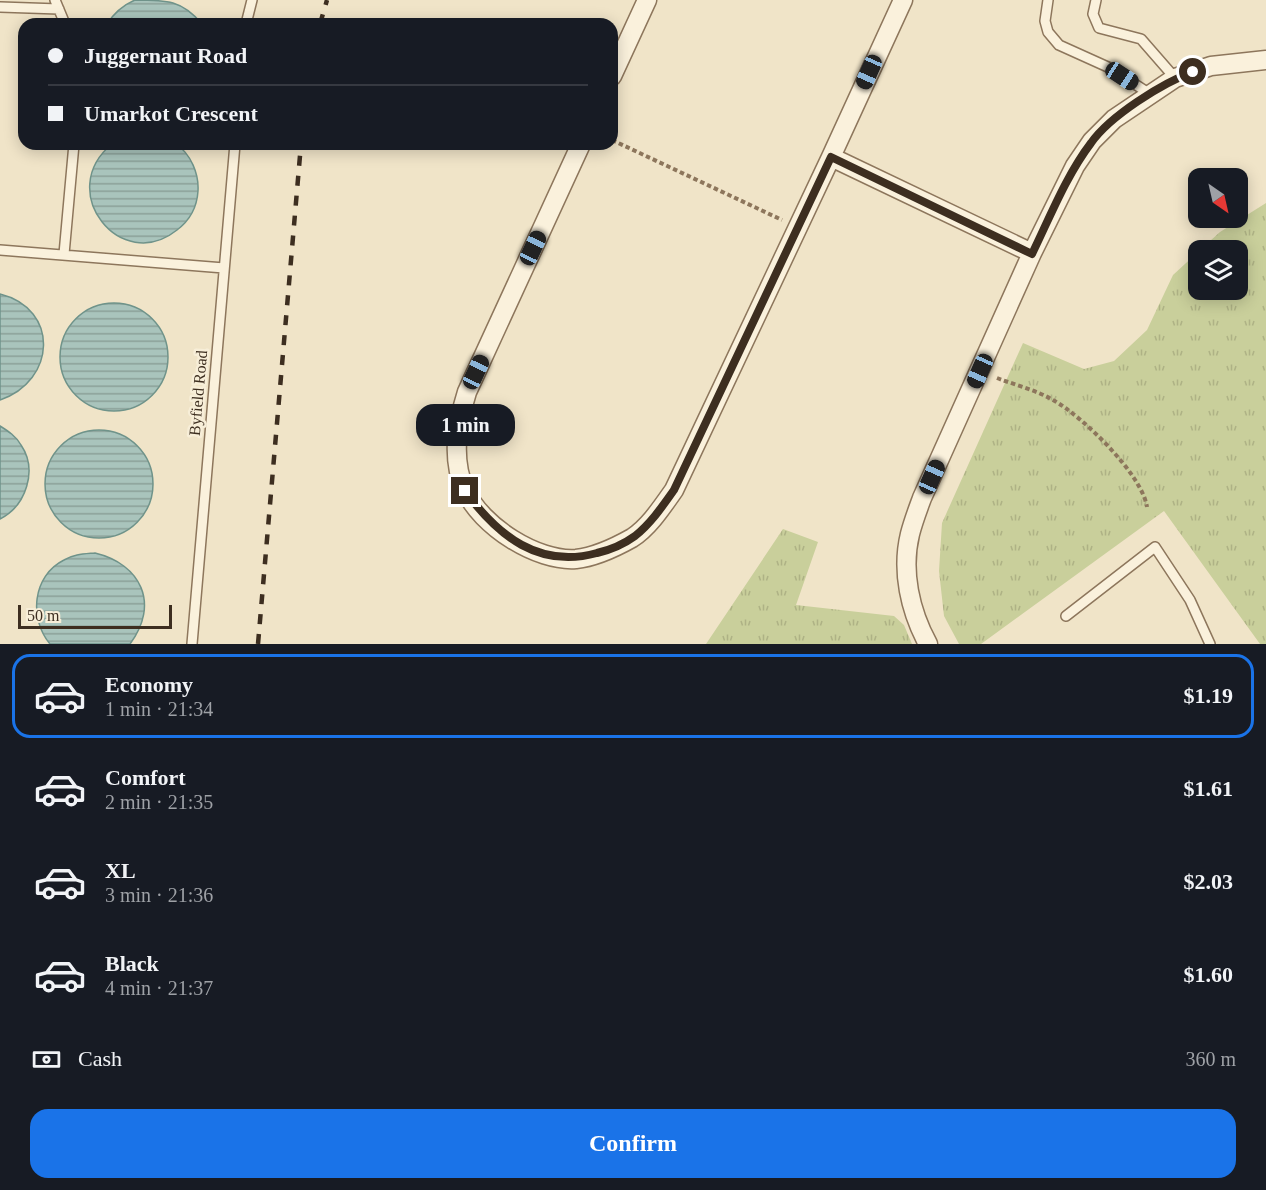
<!DOCTYPE html>
<meta charset="utf-8">
<style>
:root{--surface:#171b24;--page:#20242c;--text:#f1f3f6;--muted:#9ea1a6;--line:#363941;--accent:#1a73e8}
body{margin:0;font-family:"Times New Roman",serif;background:var(--page);color:var(--text);height:100vh;display:flex;flex-direction:column;font-size:22px;white-space:nowrap}
*{box-sizing:border-box;margin:0}
p{font-size:20px;color:var(--muted)}
.icon{flex:none;width:33px;height:33px;fill:none;stroke:currentColor;stroke-width:2;stroke-linecap:round;stroke-linejoin:round}
.map{position:relative;height:644px;overflow:hidden}
.panel{display:flex;flex-direction:column;background:var(--surface);flex:1}
.panel>*{flex:none}
.banner{position:absolute;left:18px;top:18px;width:600px;height:132px;border-radius:18px;box-shadow:0 3px 15px #0003;display:grid;align-content:center;height:132px;padding:0 30px;background:var(--surface)}
.needle{width:39px;rotate:146deg}
.controls{position:absolute;left:1188px;top:168px;display:grid;gap:12px}
.controls a{display:grid;place-items:center;width:60px;height:60px;border-radius:12px;background:var(--surface);box-shadow:0 3px 15px #0003;font-size:30px}
.scale{position:absolute;left:18px;bottom:15px;width:154px;box-sizing:border-box;padding-left:6px;border:3px solid #3d2e20;border-top:0;font-size:16px;line-height:21px;white-space:nowrap;color:#3d2e20;-webkit-text-stroke:4px #f7eed8;paint-order:stroke}
.end{position:absolute;width:27px;height:27px;margin:-14px;border:8px solid #3d2e20;background:#fff;box-shadow:0 0 0 3px #fff}
.from{border-radius:50%}
.bubble{position:absolute;height:42px;border-radius:18px;background:var(--surface);box-shadow:0 3px 15px #0003;font-size:20px;font-weight:700;line-height:42px;text-align:center}
.car{position:absolute;width:18px;height:36px;margin:-18px -9px;border-radius:8px;box-shadow:0 0 4px 2px #0007;background:linear-gradient(#222 24%,#8ab4d8 0 40%,#222 0 76%,#8ab4d8 0 86%,#222 0)}
.banner b{display:flex;align-items:center;gap:21px;height:57px;font-size:22px}
.banner b+b{border-top:2px solid var(--line)}
.banner i{width:15px;height:15px;background:var(--text)}
ul{padding:10px 0 0;list-style:none}
li{display:flex;align-items:center;gap:18px;height:84px;margin:0 12px 9px;padding:0 18px;border:3px solid transparent;border-radius:18px}
li div{flex:1}
li b{display:block;font-size:22px}
li em{font-style:normal;font-weight:700}
li.active{border-color:var(--accent)}
li>.icon{width:54px;height:54px;stroke-width:1.5}
.pay{display:flex;align-items:center;gap:15px;height:66px;padding:0 30px;font-size:22px}
.pay p{margin-inline-start:auto}
.button{display:flex;gap:12px;margin-top:auto;padding:12px 30px}
.button a{flex:1;height:69px;border-radius:18px;background:var(--accent);color:#fff;font-size:24px;font-weight:700;line-height:69px;text-align:center}
.map>svg:first-child{display:block}
.grass{fill:url(#grass-tufts)}
.water{fill:url(#water-rules);stroke:#6f938a;stroke-width:1.5}
.lines{fill:none;stroke-linecap:round;stroke-linejoin:round}
.service-casing{stroke:#8d765c;stroke-width:12}
.minor-casing{stroke:#8d765c;stroke-width:21}
.path{stroke:#8d765c;stroke-width:4;stroke-dasharray:4.5 3;stroke-linecap:butt}
.service{stroke:#faf1dc;stroke-width:9}
.minor{stroke:#faf1dc;stroke-width:18}
.rail{stroke:#3d2e20;stroke-width:4.5;stroke-dasharray:10 10;stroke-linecap:butt}
.route{stroke:#3d2e20;stroke-width:8}
.labels{text-anchor:middle;dominant-baseline:central;stroke-width:5;stroke-linejoin:round;paint-order:stroke}
.street-label{font-size:16px;fill:#3d2e20;stroke:#f7eed8}
</style>
<div class="map">
<svg width="1266" height="644" viewBox="0 0 1266 644">
<defs>
<pattern id="grass-tufts" width="24" height="20" patternUnits="userSpaceOnUse" patternTransform="scale(1.5)"><rect width="24" height="20" fill="#c9cf9b"/><path d="M3 7l-1-3M5 7V3M7 7l1-3M15 17l-1-3M17 17v-4M19 17l1-3" fill="none" stroke="#aeb285"/></pattern>
<pattern id="water-rules" width="6" height="5" patternUnits="userSpaceOnUse" patternTransform="scale(1.5)"><rect width="6" height="5" fill="#a9c4bc"/><path d="M0 2.5h6" fill="none" stroke="#8ba098"/></pattern>
</defs>
<rect width="100%" height="100%" fill="#f0e4c8"/>
<path class="grass" d="M 1266,203 L 1266,644 L 1260,644 L 1164,511 L 981,644 L 959,644 L 944,616 L 939,571 L 942,523 L 1023,343 L 1084,369 L 1114,361 L 1147,330 L 1173,275 L 1198,252 L 1198,290 L 1238,290 L 1238,250 L 1200,250 L 1220,232 Z
M 783,529 L 818,542 L 796,605 L 894,616 L 904,625 L 912,644 L 706,644 Z"/>
<path class="water" d="M 135,0 C 167,0 182,0 202,24 L 107,24 C 114,13 123,5 135,0 Z
M 112,144 L 176,144 C 191,154 199,174 198,191 C 197,207 189,221 177,230 C 121,275 54,191 112,144 Z
M 0,294 C 60,309 56,381 0,400 Z
M60 357a54 54 0 1 1 108 0a54 54 0 1 1-108 0Z
M 0,426 C 8,431 16,436 21,445 C 38,470 26,506 0,519 Z
M45 484a54 54 0 1 1 108 0a54 54 0 1 1-108 0Z
M 95,553 C 141,564 160,604 130,644 L 50,644 C 29,619 32,576 64,560 C 74,554 84,554 95,553 Z"/>
<g class="lines">
<g class="service-casing">
<path id="service" d="M 55,0 L 65,24
M 1048,0 L 1045,21 L 1048,32 L 1059,45 L 1110,68 L 1150,94
M 1096,0 L 1093,14 L 1099,28 L 1141,39 L 1175,78
M 0,7 L 59,9
M 246,24 L 252,0
M 0,250 L 224,268
M 64,254 L 74,144
M 1066,616 L 1155,547 L 1190,600 L 1210,644
M 192,644 L 235,144"/>
</g>
<g class="minor-casing">
<path id="minor" d="M 612,76 L 647,0
M 581,144 L 467,392 C 457,424 451,459 465,490 C 481,526 537,562 576,559 C 595,557 616,547 632,538 C 649,527 662,507 674,490 L 831,157 L 903,0
M 831,157 L 1032,253
M 928,644 C 910,611 901,571 910,534 C 913,522 918,509 922,498 L 1032,253 L 1075,166 L 1092,141 L 1114,119 L 1175,78 L 1211,66 L 1266,60"/>
</g>
<path class="path" d="M 612,140 L 782,220
M 997,378 C 1015,385 1036,390 1053,400 C 1082,416 1142,474 1147,507"/>
<use href="#service" class="service"/>
<use href="#minor" class="minor"/>
<path class="rail" d="M 320,24 L 327,0
M 258,644 L 301,144"/>
</g>
<g class="lines">
<path class="route" d="M 465,491 C 498,536 539,569 597,553 C 610,550 624,544 635,536 C 651,523 662,507 674,490 L 831,157 L 1032,254 C 1050,217 1066,176 1091,143 C 1110,116 1162,83 1193,72"/>
</g>
<g class="labels">
<g class="street-label">
<text transform="translate(198 393) rotate(-85)">Byfield Road</text>
</g>
</g>
</svg>
<div class="controls">
<a><svg class="needle" viewBox="-14 -14 28 28"><path d="M0-13l5 13h-10z" fill="#e53935"/><path d="M0 13l5-13h-10z" fill="#9ea1a6"/></svg></a>
<a><svg class="icon" aria-label="layers" viewBox="0 0 24 24"><path d="M12 4l9 5-9 5-9-5zM3 14l9 5 9-5"/></svg></a>
</div>
<div class="scale">50 m</div>
<i class="end from" style="left:1193px;top:72px"></i>
<i class="end" style="left:465px;top:491px"></i>
<div class="bubble" style="left:416px;top:404px;width:99px">1 min</div>
<i class="car" style="left:869px;top:72px;rotate:204deg"></i>
<i class="car" style="left:1122px;top:76px;rotate:123deg"></i>
<i class="car" style="left:533px;top:248px;rotate:25deg"></i>
<i class="car" style="left:980px;top:371px;rotate:204deg"></i>
<i class="car" style="left:476px;top:372px;rotate:25deg"></i>
<i class="car" style="left:932px;top:477px;rotate:24deg"></i>
<div class="banner">
<b><i class="from"></i>Juggernaut Road</b>
<b><i></i>Umarkot Crescent</b>
</div>
</div>
<section class="panel">
<ul>
<li class="active"><svg class="icon" aria-label="car" viewBox="0 0 24 24"><path d="M5 17H2v-5l4-1 3-4h7l3 4 3 1v5h-3M9 17h6M6 11h13"/><circle cx="7" cy="17" r="2"/><circle cx="17" cy="17" r="2"/></svg><div><b>Economy</b><p>1 min · 21:34</p></div><em>$1.19</em></li>
<li><svg class="icon" aria-label="car" viewBox="0 0 24 24"><path d="M5 17H2v-5l4-1 3-4h7l3 4 3 1v5h-3M9 17h6M6 11h13"/><circle cx="7" cy="17" r="2"/><circle cx="17" cy="17" r="2"/></svg><div><b>Comfort</b><p>2 min · 21:35</p></div><em>$1.61</em></li>
<li><svg class="icon" aria-label="car" viewBox="0 0 24 24"><path d="M5 17H2v-5l4-1 3-4h7l3 4 3 1v5h-3M9 17h6M6 11h13"/><circle cx="7" cy="17" r="2"/><circle cx="17" cy="17" r="2"/></svg><div><b>XL</b><p>3 min · 21:36</p></div><em>$2.03</em></li>
<li><svg class="icon" aria-label="car" viewBox="0 0 24 24"><path d="M5 17H2v-5l4-1 3-4h7l3 4 3 1v5h-3M9 17h6M6 11h13"/><circle cx="7" cy="17" r="2"/><circle cx="17" cy="17" r="2"/></svg><div><b>Black</b><p>4 min · 21:37</p></div><em>$1.60</em></li>
</ul>
<div class="pay"><svg class="icon" aria-label="cash" viewBox="0 0 24 24"><path d="M3 7h18v10H3z"/><circle cx="12" cy="12" r="2"/></svg>Cash<p>360 m</p></div>
<div class="button"><a>Confirm</a></div>
</section>
